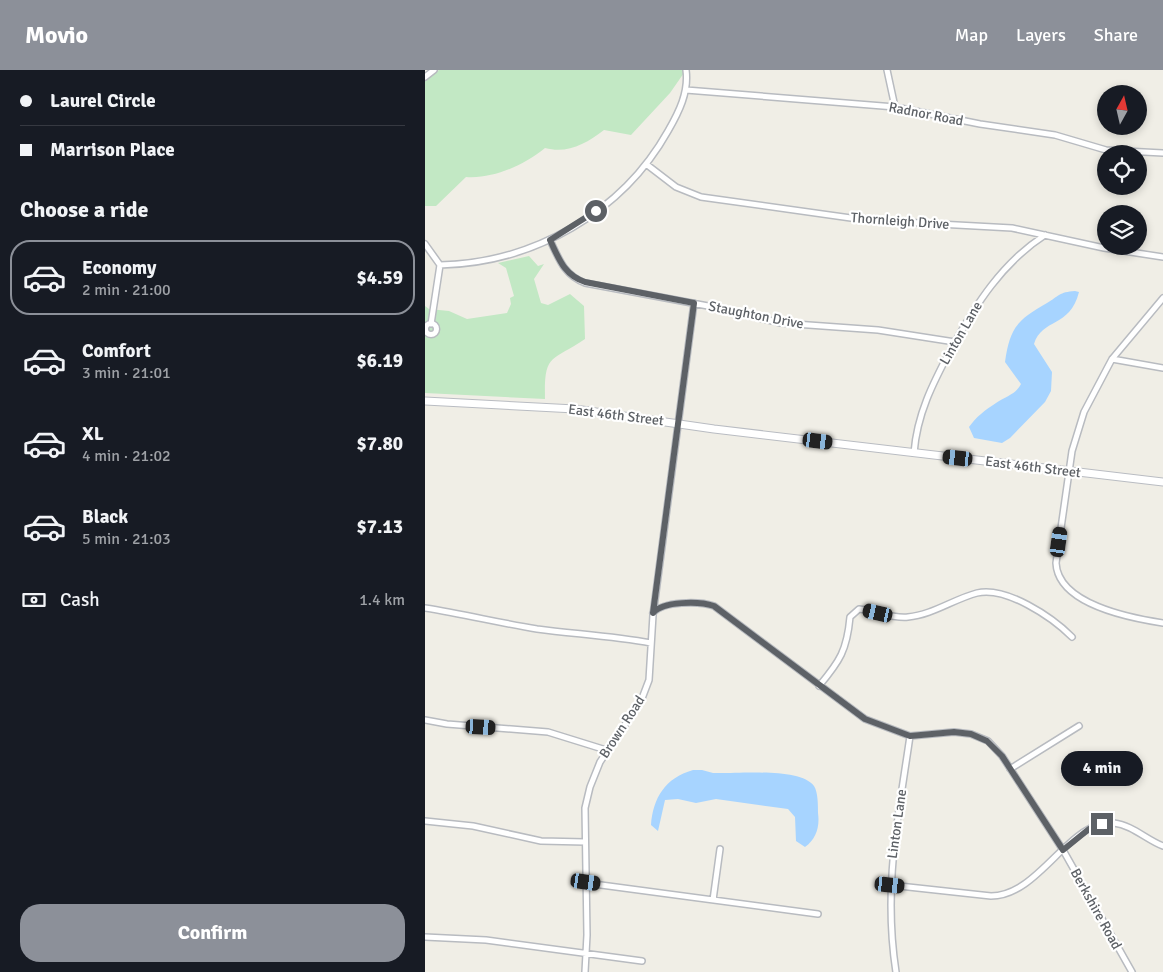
<!DOCTYPE html>
<meta charset="utf-8">
<style>
:root{--surface:#171b24;--page:#242831;--text:#f1f3f6;--muted:#9ea1a6;--line:#363941;--accent:#8c9099}
body{margin:0;font-family:Signika,sans-serif;background:var(--page);color:var(--text);height:100vh;display:flex;flex-direction:column;font-size:19px;white-space:nowrap}
*{box-sizing:border-box;margin:0}
p{font-size:16px;color:var(--muted)}
.icon{flex:none;width:28px;height:28px;fill:none;stroke:currentColor;stroke-width:2;stroke-linecap:round;stroke-linejoin:round}
.map{position:relative;flex:1;overflow:hidden}
.side{display:flex;flex-direction:column;background:var(--surface);width:425px}
.side>*{flex:none}
.top-card{display:grid;align-content:center;height:110px;padding:0 20px;background:var(--surface)}
.needle{width:32px;rotate:8deg}
.buttons{position:absolute;left:672px;top:15px;display:grid;gap:10px}
.buttons a{display:grid;place-items:center;width:50px;height:50px;border-radius:50%;background:var(--surface);box-shadow:0 2px 8px #0003;font-size:25px}
.end{position:absolute;width:22px;height:22px;margin:-11px;border:6px solid #5d6166;background:#fff;box-shadow:0 0 0 2px #fff}
.from{border-radius:50%}
.bubble{position:absolute;height:35px;border-radius:18px;background:var(--surface);box-shadow:0 2px 8px #0003;font-size:16px;font-weight:700;line-height:35px;text-align:center}
.car{position:absolute;width:15px;height:30px;margin:-15px -8px;border-radius:6px;box-shadow:0 0 4px 1px #0007;background:linear-gradient(#222 24%,#8ab4d8 0 40%,#222 0 76%,#8ab4d8 0 86%,#222 0)}
.top-card b{display:flex;align-items:center;gap:18px;height:48px;font-size:19px}
.top-card b+b{border-top:1px solid var(--line)}
.top-card i{width:12px;height:12px;background:var(--text)}
ul{padding:0;list-style:none}
li{display:flex;align-items:center;gap:15px;height:75px;margin:0 10px 8px;padding:0 10px;border:2px solid transparent;border-radius:20px}
li div{flex:1}
li b{display:block;font-size:19px}
li em{font-style:normal;font-weight:700}
li.current{border-color:var(--accent)}
li>.icon{width:45px;height:45px;stroke-width:1.5}
h2{padding:0 20px;font-size:22px;line-height:60px}
.pay{display:flex;align-items:center;gap:12px;height:55px;padding:0 20px;font-size:19px}
.pay p{margin-inline-start:auto}
.cta{display:flex;gap:10px;margin-top:auto;padding:10px 20px}
.cta a{flex:1;height:58px;border-radius:20px;background:var(--accent);color:#fff;font-size:20px;font-weight:700;line-height:58px;text-align:center}
header{display:flex;align-items:center;gap:30px;box-sizing:border-box;height:70px;padding:0 25px;background:var(--accent);color:#fff}
header strong{font-size:24px}
nav{display:flex;gap:28px;margin-inline-start:auto;font-size:18px}
main{display:flex;flex:1;min-height:0}
.map>svg:first-child{display:block}
.green{fill:#c2e8c4}
.water{fill:#a7d4ff}
.lines{fill:none;stroke-linecap:round;stroke-linejoin:round}
.street-casing{stroke:#b8bbc0;stroke-width:8}
.secondary-casing{stroke:#b9bcc2;stroke-width:9}
.street{stroke:#fff;stroke-width:5}
.secondary{stroke:#fff;stroke-width:7}
.route{stroke:#5d6166;stroke-width:6}
.labels{text-anchor:middle;dominant-baseline:central;stroke-width:4.5;stroke-linejoin:round;paint-order:stroke}
.street-label{font-size:14px;fill:#5d6166;stroke:#fff}
</style>
<header>
<strong>Movio</strong>
<nav><a>Map</a><a>Layers</a><a>Share</a></nav>
</header>
<main>
<section class="side">
<div class="top-card">
<b><i class="from"></i>Laurel Circle</b>
<b><i></i>Marrison Place</b>
</div>
<h2>Choose a ride</h2>
<ul>
<li class="current"><svg class="icon" aria-label="car" viewBox="0 0 24 24"><path d="M5 17H2v-5l4-1 3-4h7l3 4 3 1v5h-3M9 17h6M6 11h13"/><circle cx="7" cy="17" r="2"/><circle cx="17" cy="17" r="2"/></svg><div><b>Economy</b><p>2 min · 21:00</p></div><em>$4.59</em></li>
<li><svg class="icon" aria-label="car" viewBox="0 0 24 24"><path d="M5 17H2v-5l4-1 3-4h7l3 4 3 1v5h-3M9 17h6M6 11h13"/><circle cx="7" cy="17" r="2"/><circle cx="17" cy="17" r="2"/></svg><div><b>Comfort</b><p>3 min · 21:01</p></div><em>$6.19</em></li>
<li><svg class="icon" aria-label="car" viewBox="0 0 24 24"><path d="M5 17H2v-5l4-1 3-4h7l3 4 3 1v5h-3M9 17h6M6 11h13"/><circle cx="7" cy="17" r="2"/><circle cx="17" cy="17" r="2"/></svg><div><b>XL</b><p>4 min · 21:02</p></div><em>$7.80</em></li>
<li><svg class="icon" aria-label="car" viewBox="0 0 24 24"><path d="M5 17H2v-5l4-1 3-4h7l3 4 3 1v5h-3M9 17h6M6 11h13"/><circle cx="7" cy="17" r="2"/><circle cx="17" cy="17" r="2"/></svg><div><b>Black</b><p>5 min · 21:03</p></div><em>$7.13</em></li>
</ul>
<div class="pay"><svg class="icon" aria-label="cash" viewBox="0 0 24 24"><path d="M3 7h18v10H3z"/><circle cx="12" cy="12" r="2"/></svg>Cash<p>1.4 km</p></div>
<div class="cta"><a>Confirm</a></div>
</section>
<div class="map">
<svg width="738" height="902" viewBox="0 0 738 902">
<rect width="100%" height="100%" fill="#f0eee6"/>
<path class="green" d="M 14,0 L 261,0 L 245,23 L 206,65 L 179,60 C 161,74 142,84 120,78 C 99,95 69,109 41,107 L 11,136 L 0,136 L 0,11 Z
M 104,186 L 113,196 L 119,194 L 109,209 L 116,233 L 123,235 L 145,224 L 159,236 L 160,269 C 126,292 119,283 120,329 L 0,323 L 0,236 L 4,239 L 24,241 L 42,249 L 82,243 L 86,234 L 85,228 L 89,226 L 81,198 L 73,193 Z"/>
<path class="water" d="M 650,221 L 654,222 C 645,258 617,248 609,274 L 627,302 L 626,321 L 620,332 L 585,368 L 577,373 L 549,368 L 544,357 C 551,347 560,340 571,333 C 581,326 590,325 596,314 L 580,292 C 585,258 592,250 622,233 C 634,226 634,222 650,221 Z
M 268,700 L 277,700 L 288,703 C 311,704 375,697 389,716 C 393,722 393,735 393,743 C 395,757 391,769 380,777 L 371,771 L 370,747 L 363,739 L 291,729 L 271,733 L 253,729 L 240,730 L 233,761 L 226,755 C 228,728 240,708 268,700 Z"/>
<g class="lines">
<g class="street-casing">
<path id="street" d="M 462,0 L 470,37
M 0,7 L 9,0
M 261,20 L 470,37 L 555,54 L 630,65 L 681,80 L 738,83
M 221,94 L 251,117 L 276,127 L 440,150 L 587,158 L 679,178 L 738,187
M 125,170 C 134,189 139,205 160,213 L 283,236 L 356,253 L 453,260 L 530,272
M 0,174 L 15,195
M 15,195 C 108,193 197,143 243,61 C 254,42 264,22 261,0
M 738,228 L 687,289 L 659,342 L 647,381 L 631,493 C 633,534 705,548 738,553
M0.5 259a5.5 5.5 0 1 1 11 0a5.5 5.5 0 1 1-11 0Z
M 6,254 L 15,195
M 687,289 L 738,298
M 489,383 C 492,344 508,313 526,279 C 551,234 577,193 620,165
M 0,538 C 38,544 75,553 112,559 C 150,564 188,566 226,573
M 228,543 C 238,531 274,531 289,536 L 440,649 L 485,666 L 529,662 L 546,664 L 563,671 L 577,686 L 638,780 L 707,902
M 394,616 C 415,591 422,580 425,547 L 434,539 C 450,540 467,549 483,547 C 507,545 529,529 552,523 C 581,516 627,547 647,567
M 0,650 L 22,654 L 123,662 L 181,680
M 585,699 L 654,656
M 0,751 L 48,756 L 116,771 L 160,772
M 161,813 L 393,844
M 465,815 L 566,826 C 615,826 645,748 689,753 C 707,755 722,770 738,776
M 288,830 L 295,779
M 0,867 L 61,870 L 217,891
M 160,902 L 162,865 L 160,738 L 165,717 L 175,692 L 216,631 L 224,610 L 228,545 L 269,233
M 471,902 C 458,818 473,749 485,666"/>
</g>
<g class="secondary-casing">
<path id="secondary" d="M 0,331 L 150,339 L 289,359 L 738,412"/>
</g>
<use href="#street" class="street"/>
<use href="#secondary" class="secondary"/>
</g>
<g class="lines">
<path class="route" d="M 171,141 L 125,170 C 134,189 139,205 160,212 L 269,233 L 228,543 C 238,531 274,531 289,536 L 440,649 L 485,666 L 529,662 L 546,664 L 562,671 L 577,686 L 638,780 L 664,759 L 677,754"/>
</g>
<g class="labels">
<g class="street-label">
<text transform="translate(501 44) rotate(11)">Radnor Road</text>
<text transform="translate(475 151) rotate(4)">Thornleigh Drive</text>
<text transform="translate(331 245) rotate(11)">Staughton Drive</text>
<text transform="translate(536 263) rotate(-60)">Linton Lane</text>
<text transform="translate(191 345) rotate(7)">East 46th Street</text>
<text transform="translate(608 397) rotate(7)">East 46th Street</text>
<text transform="translate(197 657) rotate(-57)">Brown Road</text>
<text transform="translate(472 754) rotate(-82)">Linton Lane</text>
<text transform="translate(671 839) rotate(61)">Berkshire Road</text>
</g>
</g>
</svg>
<div class="buttons">
<a><svg class="needle" viewBox="-14 -14 28 28"><path d="M0-13l5 13h-10z" fill="#e53935"/><path d="M0 13l5-13h-10z" fill="#9ea1a6"/></svg></a>
<a><svg class="icon" aria-label="locate" viewBox="0 0 24 24"><circle cx="12" cy="12" r="6"/><path d="M12 2v4M12 18v4M2 12h4M18 12h4"/></svg></a>
<a><svg class="icon" aria-label="layers" viewBox="0 0 24 24"><path d="M12 4l9 5-9 5-9-5zM3 14l9 5 9-5"/></svg></a>
</div>
<i class="end from" style="left:171px;top:141px"></i>
<i class="end" style="left:677px;top:754px"></i>
<div class="bubble" style="left:636px;top:681px;width:82px">4 min</div>
<i class="car" style="left:393px;top:371px;rotate:97deg"></i>
<i class="car" style="left:533px;top:388px;rotate:276deg"></i>
<i class="car" style="left:634px;top:472px;rotate:8deg"></i>
<i class="car" style="left:453px;top:543px;rotate:283deg"></i>
<i class="car" style="left:56px;top:657px;rotate:93deg"></i>
<i class="car" style="left:161px;top:812px;rotate:98deg"></i>
<i class="car" style="left:465px;top:815px;rotate:96deg"></i>
</div>
</main>
